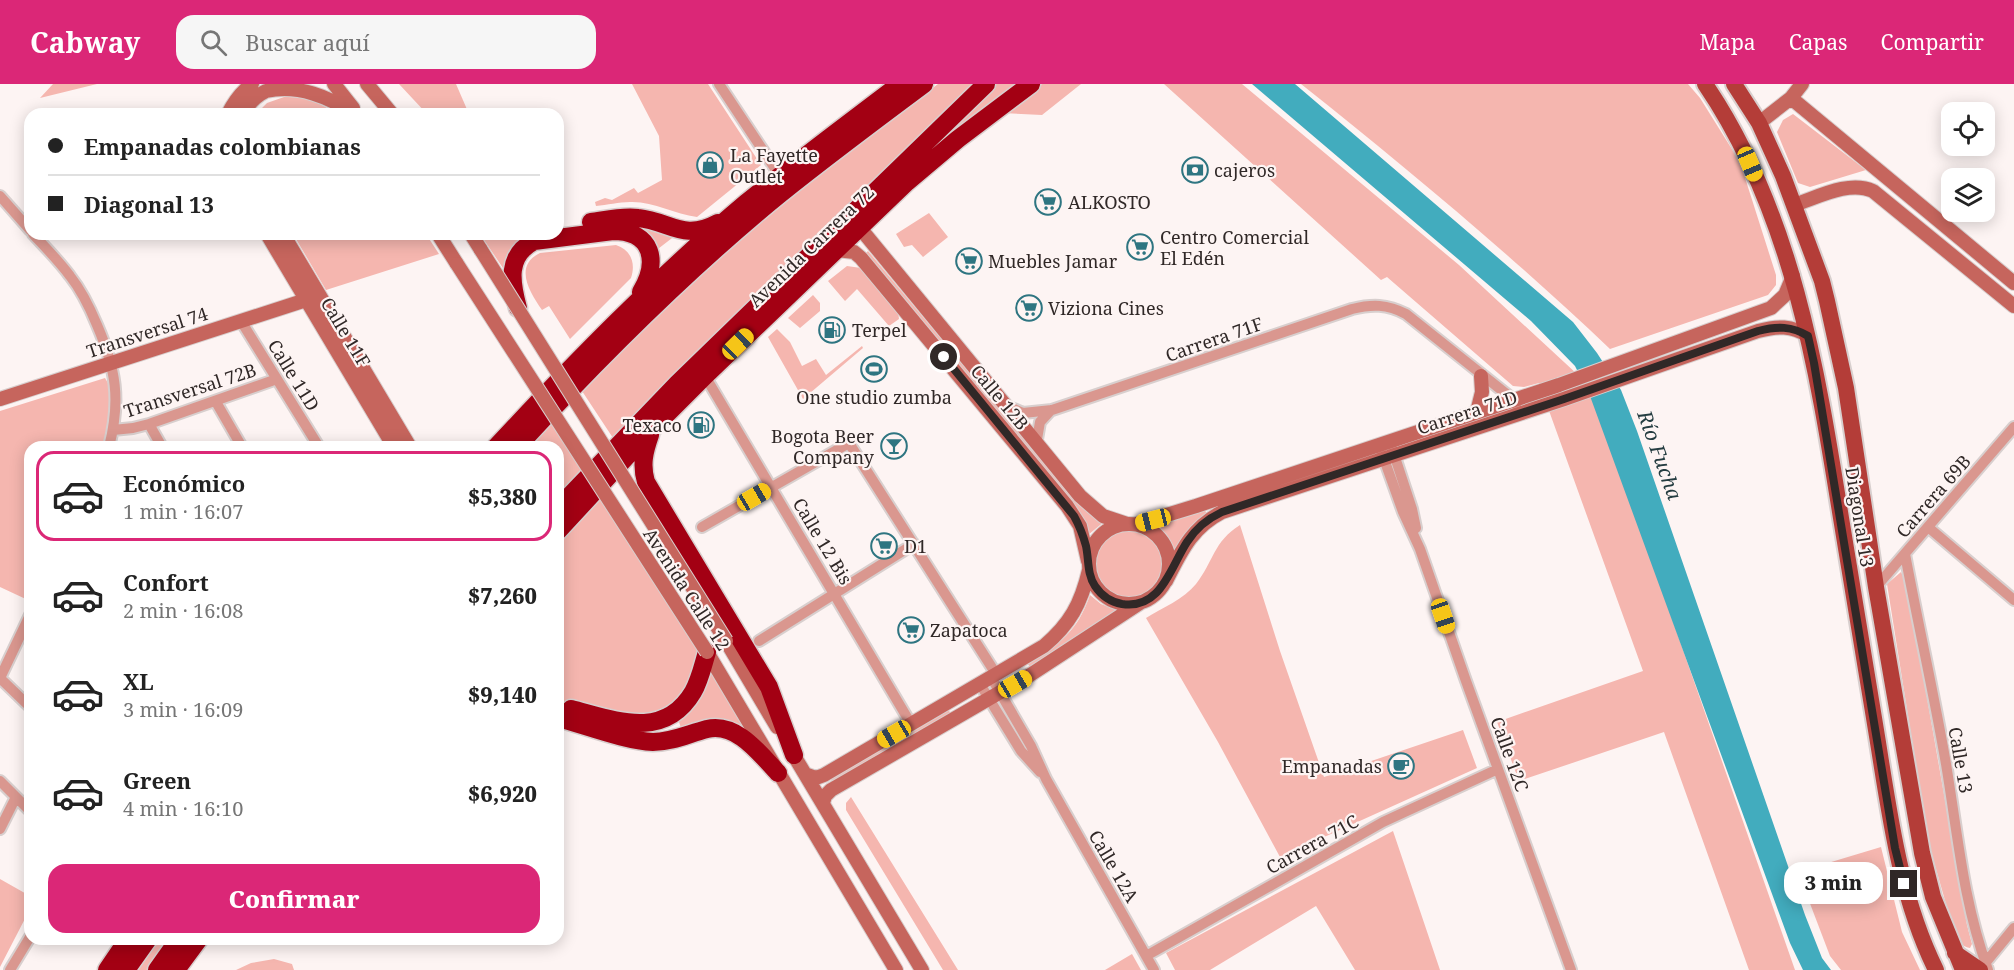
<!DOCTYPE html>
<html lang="es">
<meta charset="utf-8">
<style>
:root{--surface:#fff;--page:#f6f6f6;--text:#222;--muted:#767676;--line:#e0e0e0;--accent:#db2777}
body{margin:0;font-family:"Noto Serif",serif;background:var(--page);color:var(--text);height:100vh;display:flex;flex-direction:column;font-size:22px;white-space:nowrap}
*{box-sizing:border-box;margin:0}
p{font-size:20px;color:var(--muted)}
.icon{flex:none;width:33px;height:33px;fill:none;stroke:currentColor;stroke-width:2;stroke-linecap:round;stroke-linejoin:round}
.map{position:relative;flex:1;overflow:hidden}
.sheet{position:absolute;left:24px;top:357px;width:540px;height:504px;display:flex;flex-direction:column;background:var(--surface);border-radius:18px;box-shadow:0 3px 15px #0003}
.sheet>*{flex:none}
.hud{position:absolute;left:24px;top:24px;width:540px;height:132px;border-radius:18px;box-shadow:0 3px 15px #0003;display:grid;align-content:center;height:132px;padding:0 24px;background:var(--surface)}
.tools{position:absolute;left:1941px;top:18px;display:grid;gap:12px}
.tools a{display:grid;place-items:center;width:54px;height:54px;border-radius:12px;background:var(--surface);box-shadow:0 3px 15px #0003;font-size:30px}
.end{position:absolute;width:27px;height:27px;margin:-14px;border:8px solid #302827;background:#fff;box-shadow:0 0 0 3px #fff}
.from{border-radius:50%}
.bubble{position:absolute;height:42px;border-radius:18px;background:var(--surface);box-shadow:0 3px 15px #0003;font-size:20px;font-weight:800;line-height:42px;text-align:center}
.car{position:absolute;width:18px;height:36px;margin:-18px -9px;border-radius:8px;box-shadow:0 0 4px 2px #0007;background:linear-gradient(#f5c518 24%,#345 0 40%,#f5c518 0 76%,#345 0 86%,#f5c518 0)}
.hud b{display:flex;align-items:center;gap:21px;height:57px;font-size:22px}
.hud b+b{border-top:2px solid var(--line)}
.hud i{width:15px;height:15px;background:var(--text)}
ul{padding:10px 0 0;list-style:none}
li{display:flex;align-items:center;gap:18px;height:90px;margin:0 12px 9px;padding:0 12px;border:3px solid transparent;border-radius:18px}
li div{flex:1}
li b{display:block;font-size:22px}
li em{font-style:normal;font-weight:800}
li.on{border-color:var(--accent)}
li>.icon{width:54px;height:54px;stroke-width:1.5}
.button{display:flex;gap:12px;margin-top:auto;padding:12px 24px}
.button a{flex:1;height:69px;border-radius:18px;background:var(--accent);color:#fff;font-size:24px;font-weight:800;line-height:69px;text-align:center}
header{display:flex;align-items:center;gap:36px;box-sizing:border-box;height:84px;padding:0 30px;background:var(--accent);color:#fff}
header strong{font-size:28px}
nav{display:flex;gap:33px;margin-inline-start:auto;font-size:21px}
.search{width:420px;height:54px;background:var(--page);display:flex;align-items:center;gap:15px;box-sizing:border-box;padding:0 21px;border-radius:18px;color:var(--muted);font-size:22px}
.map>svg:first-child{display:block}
.green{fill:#f5b6af}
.water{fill:#42acbe}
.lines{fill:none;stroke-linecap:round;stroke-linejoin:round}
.street-casing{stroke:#d8cfce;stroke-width:14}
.secondary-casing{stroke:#d8cfce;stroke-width:16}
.primary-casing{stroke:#d8cfce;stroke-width:20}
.highway-casing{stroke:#d8cfce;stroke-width:21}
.street{stroke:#da978f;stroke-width:10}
.secondary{stroke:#c6655d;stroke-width:14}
.primary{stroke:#b43d38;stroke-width:16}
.highway{stroke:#a30013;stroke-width:18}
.secondary-bridge-casing{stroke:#d8cfce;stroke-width:16;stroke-linecap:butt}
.secondary-bridge{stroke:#c6655d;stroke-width:14}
.route{stroke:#302827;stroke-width:8}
.labels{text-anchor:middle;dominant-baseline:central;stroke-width:4.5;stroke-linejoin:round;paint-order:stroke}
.poi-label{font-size:18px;fill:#302827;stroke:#fdf4f3;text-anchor:start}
.street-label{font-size:18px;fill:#302827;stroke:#fdf4f3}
.water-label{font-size:20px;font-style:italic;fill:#253d41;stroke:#fdf4f3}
</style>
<header>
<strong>Cabway</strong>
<div class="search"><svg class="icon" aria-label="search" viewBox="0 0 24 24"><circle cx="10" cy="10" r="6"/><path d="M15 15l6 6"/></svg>Buscar aquí</div>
<nav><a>Mapa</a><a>Capas</a><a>Compartir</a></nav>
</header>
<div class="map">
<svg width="2014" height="886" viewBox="0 0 2014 886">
<rect width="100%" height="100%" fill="#fdf4f3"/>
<path class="green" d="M 53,0 L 97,0 L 40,14 Z
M 399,0 L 456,0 L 469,30 L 427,30 Z
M 632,0 L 708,0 L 761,81 L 697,133 C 674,130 653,117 630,118 C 619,118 607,121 596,122 L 595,118 L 605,114 L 612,116 L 634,104 L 638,109 L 662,96 L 659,52 Z
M 938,0 L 979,0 L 613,354 L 582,307 C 612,276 641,244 672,216 C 758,138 846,69 938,0 Z
M 995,0 L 1018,0 L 902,88 Z
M 1042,0 L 1081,0 L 1042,31 L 1001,29 Z
M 1164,0 L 1242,0 L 1459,181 L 1591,303 L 1795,886 L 1749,886 L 1664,648 L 1519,697 L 1497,638 L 1643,587 L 1539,299 L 1524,303 L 1513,302 L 1387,193 L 1381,196 Z
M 1301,0 L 1688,0 L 1700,14 L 1740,78 L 1776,191 L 1776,201 L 1768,211 L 1610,265 C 1511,171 1408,85 1301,0 Z
M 284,13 C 303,12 321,18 336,30 L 256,30 L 267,19 Z
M 1793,30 L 1866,86 L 1810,103 L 1798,99 L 1777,48 L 1783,36 Z
M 929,129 L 948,153 L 923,173 L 912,161 L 904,163 L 896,150 Z
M 624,138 L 676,151 L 654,168 L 644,154 L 533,154 L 507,190 L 480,150 L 488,153 L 508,154 Z
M 293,150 L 426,150 L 439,170 L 326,206 Z
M 616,161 C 631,166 636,179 631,194 L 570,255 L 549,222 L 542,226 C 530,209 513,182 540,169 Z
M 868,167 L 1070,409 L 1105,437 L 1088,451 L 1080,429 L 1067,412 L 865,170 Z
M 847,182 L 861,184 L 898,227 L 899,235 L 889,242 L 857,205 L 845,217 L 828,197 Z
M 813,211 L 820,219 L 820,227 L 800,244 L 788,234 Z
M 777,245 L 790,258 L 802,282 L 816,275 L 826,291 L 862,262 L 863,264 L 803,315 L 768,253 Z
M 105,294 L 112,306 L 107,353 L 102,363 L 30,363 L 30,517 L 0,503 L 0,327 Z
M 550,337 L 584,388 L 558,416 L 558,363 L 527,363 Z
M 599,412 L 702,572 L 691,605 L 661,632 L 617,633 L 558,618 L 558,456 Z
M 1205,426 L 1207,431 L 1173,468 L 1166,453 L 1156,441 Z
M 1240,441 L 1280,567 L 1324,693 L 1463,646 L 1477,684 L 1280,773 L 1218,658 L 1146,534 C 1162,524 1184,515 1196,500 C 1214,477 1213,458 1240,441 Z
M1093 480a35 35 0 1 1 70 0a35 35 0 1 1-70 0Z
M 1901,488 L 1907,500 L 1967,841 L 1972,860 L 1970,864 C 1961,863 1958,854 1954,848 L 1928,757 L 1887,500 Z
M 1090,511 L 1101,520 L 1119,527 L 1030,583 L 1027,579 C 1061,558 1076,550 1090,511 Z
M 707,580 L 755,661 L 750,656 L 683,650 L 677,632 Z
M 948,625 L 951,630 L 833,699 L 830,694 Z
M 851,713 L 958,886 L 943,886 L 846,726 L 846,719 Z
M 1393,747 L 1440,886 L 1355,886 L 1316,822 L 1210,886 L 1175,886 L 1166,869 Z
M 1881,763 L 1902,848 L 1920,886 L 1841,886 L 1830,872 L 1798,788 Z
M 0,795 L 30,812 L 30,825 L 0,883 Z
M 153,855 L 174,855 L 151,886 L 132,886 Z
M 1132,870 L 1141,886 L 1105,886 Z
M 274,875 L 292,880 L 294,886 L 236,886 L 251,879 Z"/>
<path class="water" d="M 1252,0 L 1295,0 L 1573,238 L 1597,269 L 1621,306 L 1637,347 L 1805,831 L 1822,874 L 1831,886 L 1803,886 L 1790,859 L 1590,312 L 1575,282 L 1531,237 Z"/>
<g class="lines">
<g class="street-casing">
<path id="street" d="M 719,0 L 780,92
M 0,112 L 30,146
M 33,150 C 46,164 59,177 70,192 C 82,207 90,224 97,241 C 116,285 121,316 109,363
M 241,237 L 319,363
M 705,292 L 911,640
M 216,318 L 242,363
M 1007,322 L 1023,329 L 1052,326 L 1352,225 C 1372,220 1387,220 1406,230 L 1514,316 L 1516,321
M 149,340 L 162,363
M 113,346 L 133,344 L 149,340 L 277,295
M 1390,358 L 1412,425 L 1416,444
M 1036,361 L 1040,338 L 1051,326
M 1379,361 L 1403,428 L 1420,465 L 1466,597 L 1571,886
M 702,443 L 849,359 L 996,590
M 1928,443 L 2014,516
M 1905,470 C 1918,540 1934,610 1946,680 C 1958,752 1963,817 1988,886
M 1876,503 L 2014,343
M 759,557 L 914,460
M 991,593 L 1031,662 L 1046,695 L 1154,886
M 0,594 L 30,531
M 0,594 L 30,623
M 980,600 L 1021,667 L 1040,688
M 0,697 L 30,727
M 0,745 L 16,713
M 1146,872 L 1383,738 L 1498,685
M 1982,883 L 2014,844
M 10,886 L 30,853"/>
</g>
<g class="secondary-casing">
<path id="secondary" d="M 334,0 L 353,24
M 367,0 L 392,30
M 1791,14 L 2014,199
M 228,30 C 234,18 241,8 252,0
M 243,30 C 248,20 256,12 266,7 C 299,0 328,13 356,30
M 1759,39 L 1791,14 L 1802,0
M 1794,121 C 1818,113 1849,96 1873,107 L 2014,222
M 860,144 L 1080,412 L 1103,432 L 1127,440
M 267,150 L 394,363
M 283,150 L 410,363
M 438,150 L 457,180
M 471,150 L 481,166
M 837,166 L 854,168 L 861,174 L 1067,422 L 1080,442 L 1088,477
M 0,315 L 306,216
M 1477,328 L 1482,308 L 1481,292
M1089 480a40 40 0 1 1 80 0a40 40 0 1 1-80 0Z
M 1137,440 L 1196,422 L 1559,301 L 1771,224 L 1785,211 L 1793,192
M 1166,497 C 1181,468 1191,444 1222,428 L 1564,315 L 1758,247 C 1777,242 1792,241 1808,252
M 726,557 L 777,643
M 707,568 L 896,886
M 790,665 L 922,886
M 805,690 L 816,694 L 824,691 L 1044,562 C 1070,540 1081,520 1089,486
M 823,719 L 825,712 L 831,706 L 1030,591 L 1140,519"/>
</g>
<g class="primary-casing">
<path id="primary" d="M 1705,0 C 1792,128 1817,284 1841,434 C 1852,503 1864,571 1875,640 C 1889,724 1898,809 1936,886
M 1734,0 L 1759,39 L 1783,92 L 1822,197 L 1827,217 L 1846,304 L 1876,503 L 1922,769 L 1933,813 L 1963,886
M 1955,869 L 1980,886"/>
</g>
<g class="highway-casing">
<path id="highway" d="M 591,138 C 606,136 622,132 638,134 C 670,137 683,158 718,139
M 518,224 C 511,198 506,172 534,157 L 613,147 C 653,147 659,178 641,208
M 650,351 C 644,368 641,381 646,398 L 769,603 L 794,671
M 496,363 C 575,278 657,194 746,119 C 796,78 849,39 900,0
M 517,363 C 596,277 679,194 769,119 C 819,78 872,39 924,0
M 558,424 L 677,300 L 986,0
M 558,447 L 653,344 L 705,292 L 907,98 L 958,55 L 1031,0
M 571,625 C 614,636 664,657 693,608 C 700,596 703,581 707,568
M 558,634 C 585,641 626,657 653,658 C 672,658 688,650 707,645 C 737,638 760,670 778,689
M 107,886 L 128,855
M 126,886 L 148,855
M 157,886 L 179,855
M 176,886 L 199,855"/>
</g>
<use href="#street" class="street"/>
<use href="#secondary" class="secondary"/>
<use href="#primary" class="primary"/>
<use href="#highway" class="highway"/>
<g class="secondary-bridge-casing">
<path id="secondary-bridge" d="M 481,166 L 726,557
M 457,180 L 707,568"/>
</g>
<use href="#secondary-bridge" class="secondary-bridge"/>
</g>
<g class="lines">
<path class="route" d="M 944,273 L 1074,432 C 1079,441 1083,451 1086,462 C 1089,476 1087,490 1095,502 C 1101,511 1111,518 1122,520 C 1161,526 1170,484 1187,458 C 1196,444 1207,435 1222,428 L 1564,315 L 1758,247 C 1777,242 1792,242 1808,252 L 1814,279 L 1895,764 L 1904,800"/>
</g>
<defs>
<g id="shop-ring" transform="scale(1.35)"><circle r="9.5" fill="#fdf4f3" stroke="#2e7581" stroke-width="1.5"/><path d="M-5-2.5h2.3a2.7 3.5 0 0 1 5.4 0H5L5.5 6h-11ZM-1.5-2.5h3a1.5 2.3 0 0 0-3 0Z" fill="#2e7581"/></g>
<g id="bank-ring" transform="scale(1.35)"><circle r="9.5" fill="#fdf4f3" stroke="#2e7581" stroke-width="1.5"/><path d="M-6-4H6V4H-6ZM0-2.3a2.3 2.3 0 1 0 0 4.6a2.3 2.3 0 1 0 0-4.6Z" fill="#2e7581"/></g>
<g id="supermarket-ring" transform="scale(1.35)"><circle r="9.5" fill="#fdf4f3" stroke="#2e7581" stroke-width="1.5"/><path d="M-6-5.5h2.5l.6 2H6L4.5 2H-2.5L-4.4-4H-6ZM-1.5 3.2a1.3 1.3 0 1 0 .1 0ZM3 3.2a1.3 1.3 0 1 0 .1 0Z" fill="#2e7581"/></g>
<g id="fuel-ring" transform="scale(1.35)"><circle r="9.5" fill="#fdf4f3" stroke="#2e7581" stroke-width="1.5"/><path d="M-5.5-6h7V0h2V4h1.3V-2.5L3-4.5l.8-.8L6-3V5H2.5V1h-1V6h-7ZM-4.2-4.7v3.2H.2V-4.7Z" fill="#2e7581"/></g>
<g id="stadium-ring" transform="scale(1.35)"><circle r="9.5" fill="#fdf4f3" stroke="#2e7581" stroke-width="1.5"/><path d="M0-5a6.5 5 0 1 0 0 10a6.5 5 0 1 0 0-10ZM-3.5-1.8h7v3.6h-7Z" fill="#2e7581"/></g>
<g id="bar-ring" transform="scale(1.35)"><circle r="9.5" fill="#fdf4f3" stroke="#2e7581" stroke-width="1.5"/><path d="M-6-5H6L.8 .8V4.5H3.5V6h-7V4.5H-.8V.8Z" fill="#2e7581"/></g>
<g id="cafe-ring" transform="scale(1.35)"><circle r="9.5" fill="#fdf4f3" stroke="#2e7581" stroke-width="1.5"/><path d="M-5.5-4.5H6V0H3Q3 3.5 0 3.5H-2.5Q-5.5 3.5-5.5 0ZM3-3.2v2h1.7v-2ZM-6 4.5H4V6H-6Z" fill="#2e7581"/></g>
</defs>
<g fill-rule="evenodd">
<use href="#shop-ring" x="710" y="81"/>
<use href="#bank-ring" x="1195" y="86"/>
<use href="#supermarket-ring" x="1048" y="118"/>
<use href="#supermarket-ring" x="1140" y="163"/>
<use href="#supermarket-ring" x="969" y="177"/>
<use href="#supermarket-ring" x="1029" y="224"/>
<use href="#fuel-ring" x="832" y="246"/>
<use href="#stadium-ring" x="874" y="285"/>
<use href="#fuel-ring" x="701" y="341"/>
<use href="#bar-ring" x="894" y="362"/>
<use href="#supermarket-ring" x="884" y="462"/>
<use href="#supermarket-ring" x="911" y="546"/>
<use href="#cafe-ring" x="1401" y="682"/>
</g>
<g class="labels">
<g class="poi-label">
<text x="730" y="71">La Fayette<tspan x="730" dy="21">Outlet</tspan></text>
<text x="1214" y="86">cajeros</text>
<text x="1068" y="118">ALKOSTO</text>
<text x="1160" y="153">Centro Comercial<tspan x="1160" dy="21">El Edén</tspan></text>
<text x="988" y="177">Muebles Jamar</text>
<text x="1048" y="224">Viziona Cines</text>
<text x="852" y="246">Terpel</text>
<text x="874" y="313" text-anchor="middle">One studio zumba</text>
<text x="682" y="341" text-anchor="end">Texaco</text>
<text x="874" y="352" text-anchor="end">Bogota Beer<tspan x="874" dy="21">Company</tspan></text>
<text x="904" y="462">D1</text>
<text x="930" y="546">Zapatoca</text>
<text x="1382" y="682" text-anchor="end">Empanadas</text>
</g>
<g class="street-label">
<text transform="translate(811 162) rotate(-44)">Avenida Carrera 72</text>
<text transform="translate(147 248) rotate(-18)">Transversal 74</text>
<text transform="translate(346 248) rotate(59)">Calle 11F</text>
<text transform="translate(1214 255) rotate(-19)">Carrera 71F</text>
<text transform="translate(294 291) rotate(58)">Calle 11D</text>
<text transform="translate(190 306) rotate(-18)">Transversal 72B</text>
<text transform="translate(1000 313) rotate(50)">Calle 12B</text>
<text transform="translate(1467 328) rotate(-18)">Carrera 71D</text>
<text transform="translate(1933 412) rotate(-49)">Carrera 69B</text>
<text transform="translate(1860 433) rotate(81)">Diagonal 13</text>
<text transform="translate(823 457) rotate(59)">Calle 12 Bis</text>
<text transform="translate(687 505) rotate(57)">Avenida Calle 12</text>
<text transform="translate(1510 670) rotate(70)">Calle 12C</text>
<text transform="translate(1961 676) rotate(80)">Calle 13</text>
<text transform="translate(1312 760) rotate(-29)">Carrera 71C</text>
<text transform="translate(1114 782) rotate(60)">Calle 12A</text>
</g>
<g class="water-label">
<text transform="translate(1660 371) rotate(70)">Río Fucha</text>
</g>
</g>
</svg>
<div class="tools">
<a><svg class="icon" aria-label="locate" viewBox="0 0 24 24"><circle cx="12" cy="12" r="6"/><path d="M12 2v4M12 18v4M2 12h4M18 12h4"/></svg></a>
<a><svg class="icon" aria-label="layers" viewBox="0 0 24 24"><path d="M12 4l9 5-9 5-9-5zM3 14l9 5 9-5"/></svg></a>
</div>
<i class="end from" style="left:944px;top:273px"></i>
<i class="end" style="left:1904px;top:800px"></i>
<div class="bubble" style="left:1784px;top:778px;width:99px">3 min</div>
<i class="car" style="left:1750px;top:80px;rotate:157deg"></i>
<i class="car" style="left:738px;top:260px;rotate:46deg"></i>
<i class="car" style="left:754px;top:413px;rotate:60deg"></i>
<i class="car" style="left:1153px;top:436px;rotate:256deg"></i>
<i class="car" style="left:1443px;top:532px;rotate:161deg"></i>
<i class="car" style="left:1015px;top:600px;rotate:60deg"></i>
<i class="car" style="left:894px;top:650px;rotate:240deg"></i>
<div class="hud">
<b><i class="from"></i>Empanadas colombianas</b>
<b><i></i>Diagonal 13</b>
</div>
<section class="sheet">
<ul>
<li class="on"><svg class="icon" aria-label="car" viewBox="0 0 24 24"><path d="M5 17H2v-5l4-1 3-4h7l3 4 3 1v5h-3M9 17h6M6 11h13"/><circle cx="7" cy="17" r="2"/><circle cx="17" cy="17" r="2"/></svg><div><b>Económico</b><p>1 min · 16:07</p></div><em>$5,380</em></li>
<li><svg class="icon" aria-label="car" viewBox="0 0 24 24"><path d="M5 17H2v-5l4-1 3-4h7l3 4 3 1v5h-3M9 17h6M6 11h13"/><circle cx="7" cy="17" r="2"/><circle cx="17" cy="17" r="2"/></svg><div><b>Confort</b><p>2 min · 16:08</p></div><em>$7,260</em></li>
<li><svg class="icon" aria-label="car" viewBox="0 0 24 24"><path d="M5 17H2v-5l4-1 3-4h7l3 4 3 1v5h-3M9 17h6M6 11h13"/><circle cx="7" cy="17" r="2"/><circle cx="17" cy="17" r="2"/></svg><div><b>XL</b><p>3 min · 16:09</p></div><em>$9,140</em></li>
<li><svg class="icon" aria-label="car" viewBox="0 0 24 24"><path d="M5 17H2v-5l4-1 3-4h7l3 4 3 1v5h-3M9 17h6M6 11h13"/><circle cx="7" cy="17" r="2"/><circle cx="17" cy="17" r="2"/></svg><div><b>Green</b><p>4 min · 16:10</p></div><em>$6,920</em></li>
</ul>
<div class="button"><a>Confirmar</a></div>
</section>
</div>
